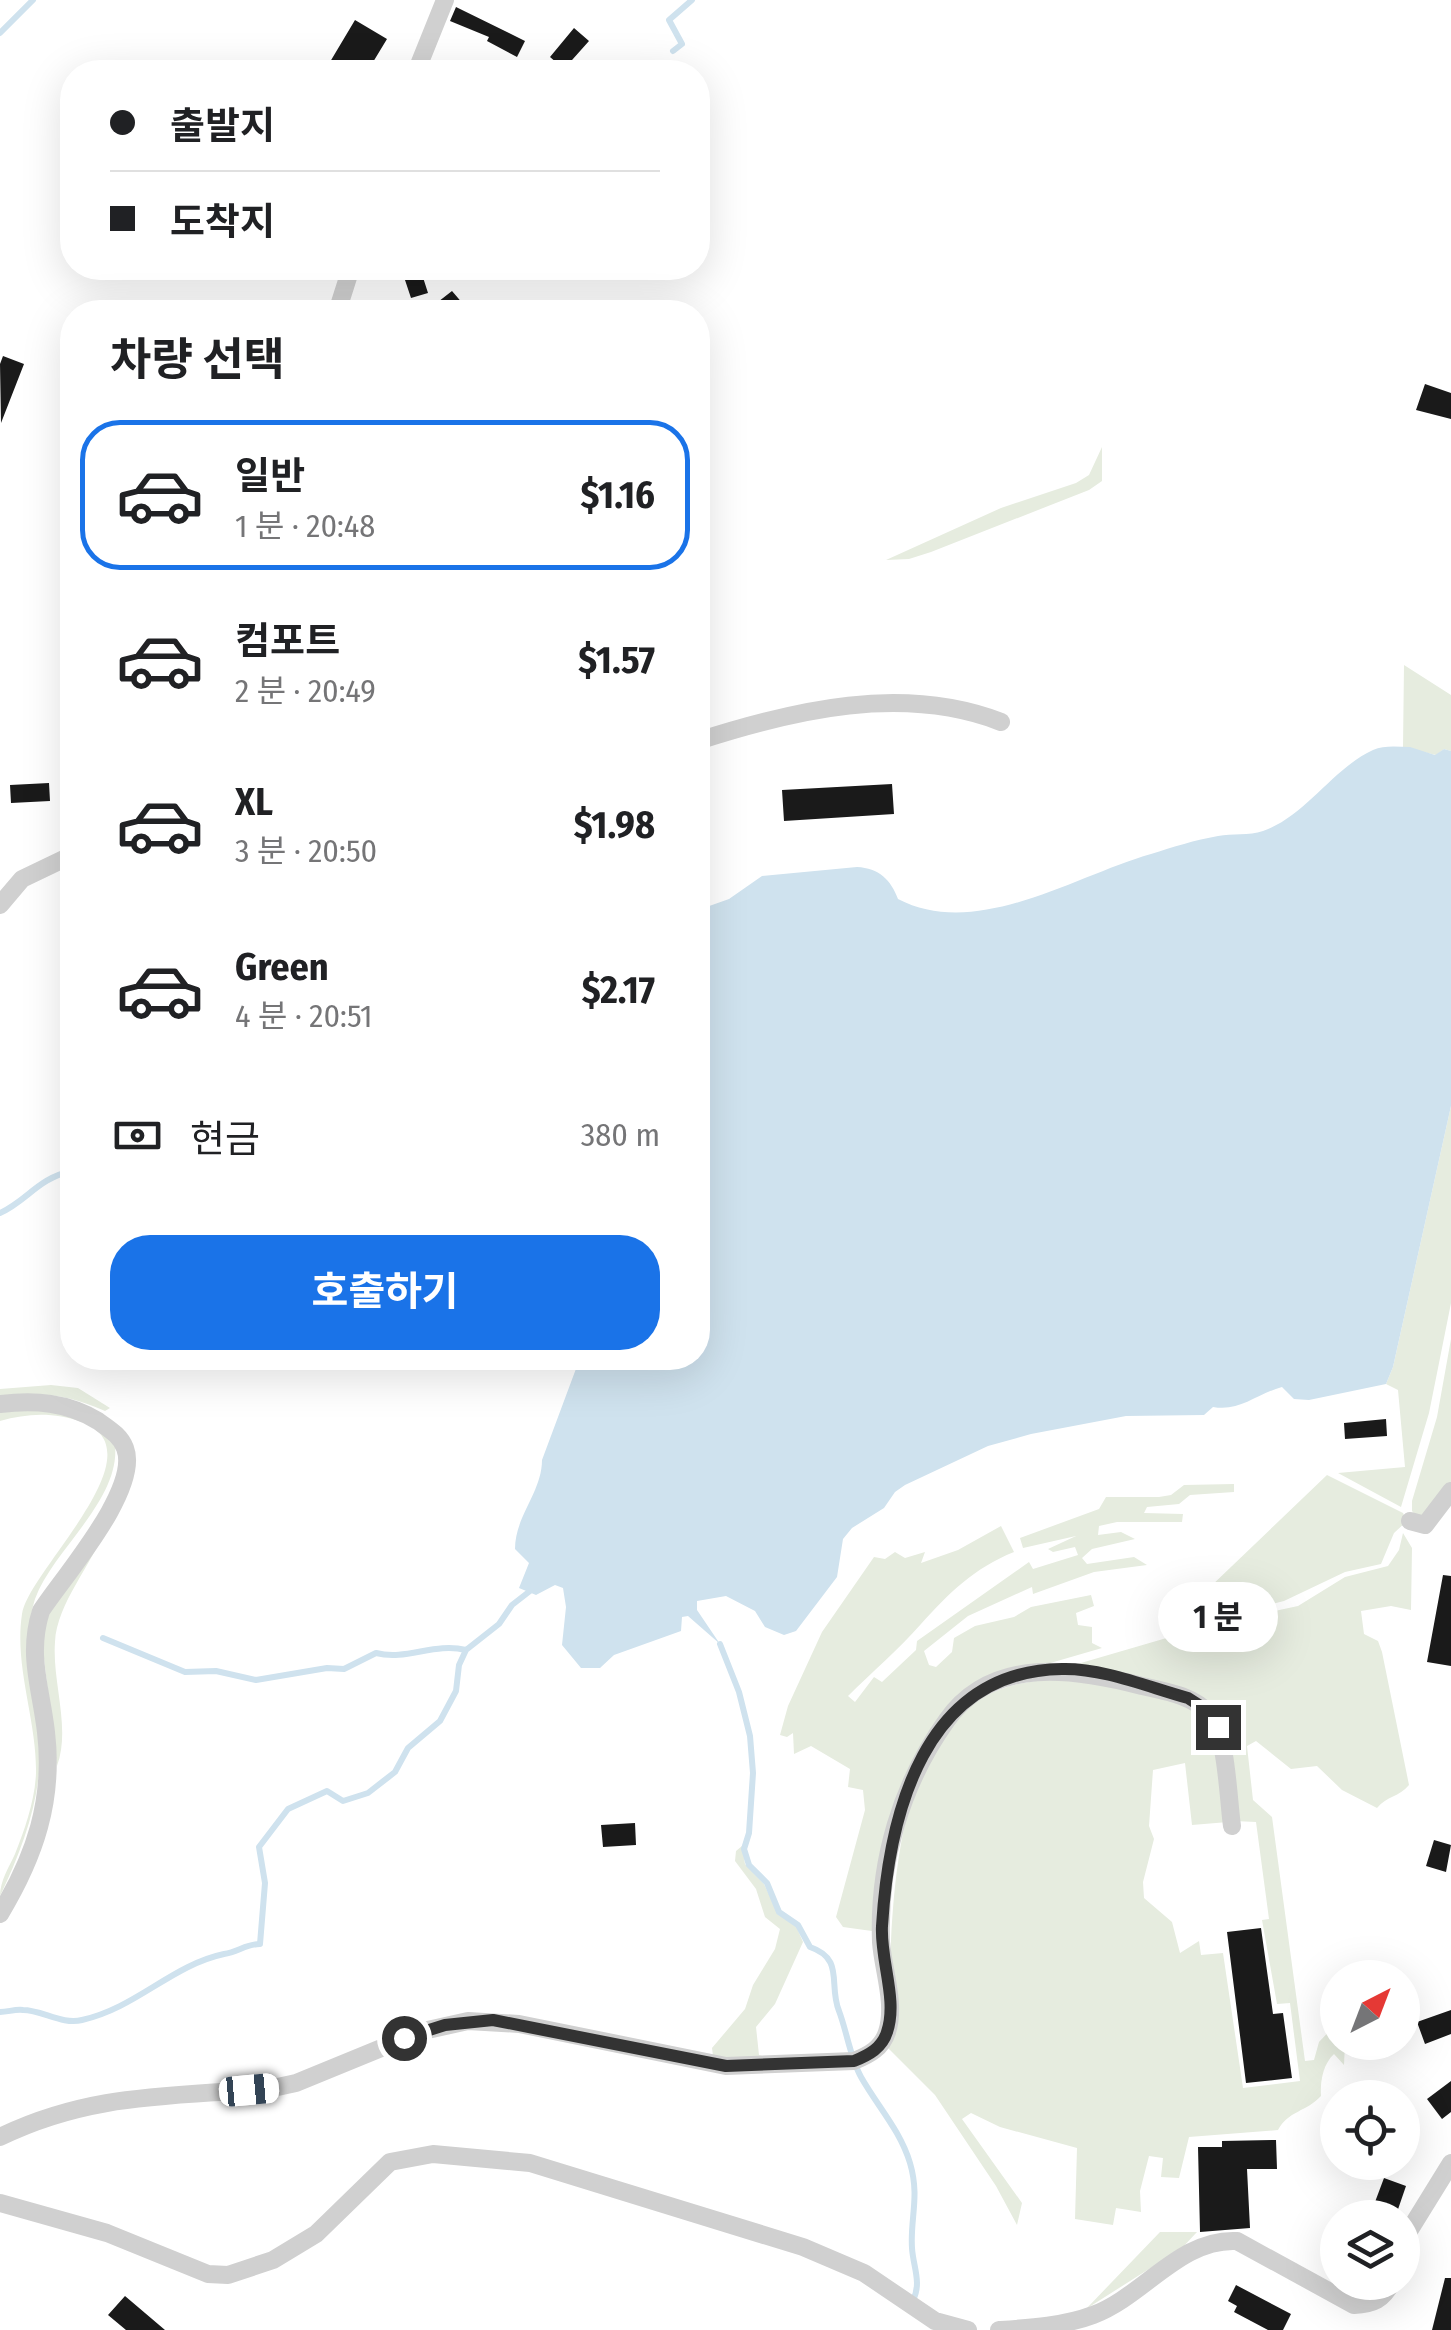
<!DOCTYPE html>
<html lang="ko">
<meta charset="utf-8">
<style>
:root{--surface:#fff;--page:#f2f2f2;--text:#202124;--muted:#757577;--line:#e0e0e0;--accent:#1a73e8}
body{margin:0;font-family:"Fira Sans Condensed","Noto Sans KR",sans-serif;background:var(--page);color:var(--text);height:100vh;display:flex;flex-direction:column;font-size:38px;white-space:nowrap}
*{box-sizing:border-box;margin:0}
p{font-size:32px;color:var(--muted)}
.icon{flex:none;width:55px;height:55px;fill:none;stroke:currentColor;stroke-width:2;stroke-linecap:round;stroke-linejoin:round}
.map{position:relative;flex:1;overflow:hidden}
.details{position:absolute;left:60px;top:300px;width:650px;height:1070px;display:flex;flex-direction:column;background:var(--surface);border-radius:40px;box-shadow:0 10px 40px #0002}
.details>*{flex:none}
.guide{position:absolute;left:60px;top:60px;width:650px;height:220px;border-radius:40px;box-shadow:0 10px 40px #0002;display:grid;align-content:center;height:220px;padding:0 50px;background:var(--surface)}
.needle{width:65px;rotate:42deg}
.tools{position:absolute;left:1320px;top:1960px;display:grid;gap:20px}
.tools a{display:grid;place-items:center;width:100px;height:100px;border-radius:50%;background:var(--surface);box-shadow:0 10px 40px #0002;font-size:50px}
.end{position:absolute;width:45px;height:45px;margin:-22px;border:12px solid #333;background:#fff;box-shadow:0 0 0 5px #fff}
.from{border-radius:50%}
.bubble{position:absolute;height:70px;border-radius:35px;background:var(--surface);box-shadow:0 10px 40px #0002;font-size:32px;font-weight:700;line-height:70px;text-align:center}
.car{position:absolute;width:30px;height:60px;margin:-30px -15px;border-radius:12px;box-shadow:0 0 8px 2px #0007;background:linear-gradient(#fff 24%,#345 0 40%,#fff 0 76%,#345 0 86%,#fff 0)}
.guide b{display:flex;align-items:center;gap:35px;height:95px;font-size:38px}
.guide b+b{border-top:2px solid var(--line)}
.guide i{width:25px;height:25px;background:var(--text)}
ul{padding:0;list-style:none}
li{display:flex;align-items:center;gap:30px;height:150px;margin:0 20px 15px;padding:0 30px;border:5px solid transparent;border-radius:40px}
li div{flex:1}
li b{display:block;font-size:38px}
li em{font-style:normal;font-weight:700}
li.current{border-color:var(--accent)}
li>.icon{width:90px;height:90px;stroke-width:1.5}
h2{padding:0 50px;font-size:45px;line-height:120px}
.pay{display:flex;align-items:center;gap:25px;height:110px;padding:0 50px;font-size:38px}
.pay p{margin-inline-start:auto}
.action{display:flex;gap:20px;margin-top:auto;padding:20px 50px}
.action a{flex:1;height:115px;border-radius:40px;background:var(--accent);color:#fff;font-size:40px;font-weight:700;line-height:115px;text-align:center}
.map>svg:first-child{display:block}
.green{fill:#e6ecdf}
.water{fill:#cfe2ee}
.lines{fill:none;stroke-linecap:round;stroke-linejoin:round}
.stream{stroke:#cfe2ee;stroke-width:6}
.building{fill:#1a1a1a}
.minor{stroke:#d0d0d0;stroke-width:18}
.route{stroke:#333;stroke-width:12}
</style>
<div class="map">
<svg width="1451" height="2330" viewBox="0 0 1451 2330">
<rect width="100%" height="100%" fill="#fff"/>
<path class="green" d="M 1102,447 L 1102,481 L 1089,490 L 931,552 L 909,559 L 886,560 L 1001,508 L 1076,483 L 1089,475 Z
M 1404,665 L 1451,695 L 1451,751 L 1444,749 L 1436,755 L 1403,747 Z
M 1451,1106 L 1451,1303 L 1429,1413 L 1401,1507 L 1338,1473 L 1405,1467 L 1398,1390 L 1386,1384 L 1393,1367 Z
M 1451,1339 L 1451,1483 L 1425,1516 L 1417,1517 L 1412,1511 L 1412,1501 L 1437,1417 Z
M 51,1385 L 78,1388 L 110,1408 L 105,1411 C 65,1394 43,1391 0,1399 L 0,1389 Z
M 63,1409 L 114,1438 C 126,1497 54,1547 35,1599 C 22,1637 38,1689 40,1728 C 44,1790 26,1841 0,1896 C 0,1881 9,1867 15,1854 C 25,1829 35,1800 36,1773 C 37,1720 14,1667 22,1614 C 28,1571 162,1452 82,1422 C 54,1412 28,1413 0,1421 L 0,1410 Z
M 1327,1475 L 1403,1513 L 1407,1521 L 1394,1533 L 1381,1564 L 1345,1572 L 1284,1601 L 1163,1632 Z
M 1234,1484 L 1234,1492 L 1190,1495 L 1179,1504 L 1147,1507 L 1144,1513 L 1183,1514 L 1182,1522 L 1117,1522 L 1099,1526 L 1098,1535 L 1121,1532 L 1135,1539 L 1092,1549 L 1082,1558 L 1087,1564 L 1134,1557 L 1147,1565 L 1094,1572 L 1033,1594 L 1032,1587 L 968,1616 L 924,1651 L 929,1665 L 936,1667 L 952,1652 L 954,1638 L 975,1626 L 1014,1617 L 1031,1607 L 1091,1595 L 1094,1606 L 1076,1613 L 1078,1625 L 1092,1627 L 1092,1643 L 1102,1648 L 988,1681 L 916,1767 L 879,1932 L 843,1927 L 836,1917 L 865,1810 L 863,1790 L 848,1787 L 850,1769 L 811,1746 L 794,1754 L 793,1733 L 787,1737 L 780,1735 L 788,1706 L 822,1632 L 874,1557 L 885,1559 L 895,1552 L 905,1558 L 925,1552 L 921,1563 L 958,1550 L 1001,1526 L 1014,1552 C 974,1568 949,1593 921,1624 C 899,1649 872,1672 848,1696 L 855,1702 L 874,1677 L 882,1682 L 916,1650 L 917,1641 L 1029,1562 L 1033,1569 L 1078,1555 L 1075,1547 L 1053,1552 L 1048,1549 L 1076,1536 L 1023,1548 L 1020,1538 L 1099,1509 L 1106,1497 L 1159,1497 L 1171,1495 L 1184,1485 Z
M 105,1529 C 92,1565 57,1603 55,1642 C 52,1682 71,1728 57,1766 L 42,1642 L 49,1609 Z
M 1403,1533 L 1412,1548 L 1411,1610 L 1391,1606 L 1361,1611 L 1364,1634 L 1378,1641 L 1382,1652 L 1409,1785 C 1399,1797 1387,1796 1377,1808 L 1342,1790 L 1317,1766 L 1291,1769 L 1256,1741 L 1247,1746 L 1253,1800 L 1272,1817 L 1305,2061 L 1314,2060 L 1319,2042 L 1337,2023 L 1338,2042 L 1345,2043 L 1344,2065 L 1334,2054 C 1323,2064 1320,2082 1321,2096 C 1306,2112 1288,2111 1278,2130 L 1189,2137 L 1179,2178 L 1161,2177 L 1163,2158 L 1149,2156 L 1140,2191 L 1141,2212 L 1116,2208 L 1113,2225 L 1075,2219 L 1077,2148 L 1000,2127 L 971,2113 L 962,2119 L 1022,2203 L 1017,2225 L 996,2186 L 935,2095 L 885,2045 C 900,2013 889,1975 891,1941 C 900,1759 945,1636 1153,1694 C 1165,1697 1179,1698 1189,1704 C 1225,1725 1222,1785 1228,1822 L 1192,1825 L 1185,1763 L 1153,1770 L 1149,1826 L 1154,1839 L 1143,1882 L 1144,1898 L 1172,1922 L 1180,1953 L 1199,1941 L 1201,1955 L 1223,1953 L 1243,2088 L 1300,2081 L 1290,2003 L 1277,2004 L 1262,1920 L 1269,1919 L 1256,1822 L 1234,1821 L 1224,1729 L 1209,1704 L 1200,1698 L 1074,1665 L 1218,1623 L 1298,1606 L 1345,1577 L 1388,1566 L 1399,1550 Z
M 742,1846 L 745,1864 L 764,1884 L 778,1913 L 796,1926 L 803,1942 L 775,2004 L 756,2027 L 759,2055 L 784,2061 L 729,2064 L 713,2056 L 712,2048 L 745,2009 L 753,1985 L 775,1949 L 780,1929 L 765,1917 L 756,1889 L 735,1861 L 736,1851 Z
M 1160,2232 L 1197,2232 L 1182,2248 L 1086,2309 Z"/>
<path class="water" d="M 1410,747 L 1435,755 L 1444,749 L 1451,751 L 1451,1106 L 1393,1367 L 1386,1384 L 1309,1400 L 1294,1399 L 1282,1387 C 1256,1394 1240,1412 1213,1407 L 1204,1415 L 1126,1416 L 1031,1434 L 988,1446 L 905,1485 L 895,1492 L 884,1508 L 852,1528 L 843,1539 L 837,1577 L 796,1631 L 784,1635 L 765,1627 L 755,1611 L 726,1596 L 697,1601 L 697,1610 L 720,1644 L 688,1616 L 682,1617 L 681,1631 L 614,1655 L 600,1668 L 581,1668 L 562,1645 L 566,1607 L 563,1588 L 555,1585 L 536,1595 L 519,1588 L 529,1563 L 515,1549 C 515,1516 542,1492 542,1460 L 580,1358 L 698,1358 L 698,910 L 729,899 L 762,876 L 857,867 C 879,868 891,880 898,899 C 977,940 1074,876 1151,854 C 1173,847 1195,840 1218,836 C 1232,833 1249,836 1263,831 C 1306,816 1332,769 1373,750 C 1384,745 1398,747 1410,747 Z"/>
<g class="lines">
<path class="stream" d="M 0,33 L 33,0
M 673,51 L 682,44 L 669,20 L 692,0
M 0,1213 C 27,1201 38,1178 72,1171
M 103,1638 L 185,1672 L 216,1671 L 256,1680 L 327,1668 L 344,1669 L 376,1653 C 407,1661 434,1642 466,1650
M 720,1644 L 739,1692 L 750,1736 L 753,1773 L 749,1833 L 744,1849 L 749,1865 L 767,1883 L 779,1912 L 798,1925 L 810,1947 C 845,1959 828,1984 839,2011 C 847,2032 850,2057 861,2077 C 878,2107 900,2130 910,2163 C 920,2197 910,2218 912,2248 C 913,2266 922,2283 913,2300
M 0,2012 C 8,2012 15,2009 23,2010 C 42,2010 62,2025 82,2020 C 136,2008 172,1965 224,1954 C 238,1952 246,1944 260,1944 L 265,1883 L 259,1847 L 288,1809 L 327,1791 L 343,1801 L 368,1793 L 395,1772 L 408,1748 L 440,1721 L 456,1691 L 459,1665 L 466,1650 L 499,1624 L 512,1605 L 530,1591"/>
</g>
<path class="building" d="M 456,7 L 525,41 L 517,57 L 487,41 L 489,37 L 450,21 Z
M 355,20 L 387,39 L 367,72 L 324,72 Z
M 574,28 L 589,41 L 564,69 L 550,57 Z
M 401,268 L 420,268 L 428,293 L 411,298 Z
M 452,291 L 470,312 L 425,312 Z
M 3,356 L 24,364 L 1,423 L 0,364 Z
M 1425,384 L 1451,393 L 1451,419 L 1416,410 Z
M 49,783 L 50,801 L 11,803 L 10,785 Z
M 892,784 L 894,814 L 784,821 L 782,790 Z
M 1386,1419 L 1387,1436 L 1345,1439 L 1344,1423 Z
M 1443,1575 L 1451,1576 L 1451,1666 L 1427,1662 Z
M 635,1823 L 636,1845 L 603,1847 L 601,1825 Z
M 1434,1840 L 1451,1845 L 1446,1872 L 1426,1866 Z
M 1261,1928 L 1273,2014 L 1283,2013 L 1292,2078 L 1246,2083 L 1227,1932 Z
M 1451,2010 L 1451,2034 L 1425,2044 L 1417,2022 Z
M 1451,2081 L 1451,2112 L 1442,2119 L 1427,2099 Z
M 1276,2140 L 1277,2169 L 1247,2169 L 1250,2228 L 1200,2232 L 1198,2147 L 1222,2147 L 1222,2141 Z
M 1384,2178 L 1406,2186 L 1395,2218 L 1369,2218 Z
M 1445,2278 L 1451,2278 L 1451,2330 L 1432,2330 Z
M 1236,2285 L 1291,2314 L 1283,2330 L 1268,2330 L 1234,2312 L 1237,2306 L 1228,2301 Z
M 125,2296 L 165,2330 L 126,2330 L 108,2315 Z"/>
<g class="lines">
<path class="minor" d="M 416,72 L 445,0
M 337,312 L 351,268
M 698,741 C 794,710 903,684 1001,722
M 0,905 L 22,879 L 72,855
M 0,1404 C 35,1400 67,1402 98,1421 C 109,1429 120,1435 125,1448 C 141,1489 63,1577 41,1611 C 27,1655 41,1688 46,1732 C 54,1800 35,1856 0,1914
M 1410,1521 L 1425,1525 L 1451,1491
M 0,2137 C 92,2092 174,2097 273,2088 L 296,2083 L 423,2031 L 468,2021 L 519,2024 L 726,2066 L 854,2061 C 869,2055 882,2048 887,2032 C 896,2004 883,1970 881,1942 C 878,1863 901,1784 947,1720 C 993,1655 1076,1669 1142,1686 C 1165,1691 1195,1696 1210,1715 C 1227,1736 1228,1798 1232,1826
M 0,2203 L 107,2233 L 208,2274 L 228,2275 L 273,2260 L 316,2234 L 390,2162 L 433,2154 L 530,2163 L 803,2247 L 864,2273 L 935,2321 L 968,2330
M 1402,2254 L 1409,2231 L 1451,2163
M 999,2330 C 1030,2328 1064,2326 1093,2315 C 1144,2296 1180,2238 1237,2241 L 1354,2305 C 1373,2304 1383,2300 1392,2282"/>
</g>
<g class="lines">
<path class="route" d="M 404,2038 L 445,2025 L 493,2020 L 726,2066 L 854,2061 C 869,2055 882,2048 887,2032 C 898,2000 880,1960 882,1926 C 889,1813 924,1671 1062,1669 C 1103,1668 1148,1687 1188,1698 L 1202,1707 L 1218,1727"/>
</g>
</svg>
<div class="tools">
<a><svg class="needle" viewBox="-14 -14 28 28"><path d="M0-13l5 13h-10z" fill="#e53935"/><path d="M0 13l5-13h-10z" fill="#757577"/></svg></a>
<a><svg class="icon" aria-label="locate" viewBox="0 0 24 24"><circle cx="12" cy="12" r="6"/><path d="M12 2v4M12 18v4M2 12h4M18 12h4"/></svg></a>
<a><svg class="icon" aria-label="layers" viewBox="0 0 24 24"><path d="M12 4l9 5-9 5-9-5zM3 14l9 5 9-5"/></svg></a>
</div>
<i class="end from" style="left:404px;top:2038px"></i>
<i class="end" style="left:1218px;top:1727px"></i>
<div class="bubble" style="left:1158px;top:1582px;width:120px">1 분</div>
<i class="car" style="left:249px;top:2090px;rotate:85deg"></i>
<div class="guide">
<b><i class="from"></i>출발지</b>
<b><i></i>도착지</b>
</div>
<section class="details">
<h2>차량 선택</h2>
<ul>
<li class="current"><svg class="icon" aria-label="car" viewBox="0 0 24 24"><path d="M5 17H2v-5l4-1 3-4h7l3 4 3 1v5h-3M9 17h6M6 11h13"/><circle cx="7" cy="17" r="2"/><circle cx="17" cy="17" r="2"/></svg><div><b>일반</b><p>1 분 · 20:48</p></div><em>$1.16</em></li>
<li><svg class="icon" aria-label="car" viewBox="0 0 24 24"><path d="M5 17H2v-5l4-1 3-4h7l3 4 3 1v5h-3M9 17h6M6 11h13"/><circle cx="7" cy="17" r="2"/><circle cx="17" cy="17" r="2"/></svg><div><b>컴포트</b><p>2 분 · 20:49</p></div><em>$1.57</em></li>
<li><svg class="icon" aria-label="car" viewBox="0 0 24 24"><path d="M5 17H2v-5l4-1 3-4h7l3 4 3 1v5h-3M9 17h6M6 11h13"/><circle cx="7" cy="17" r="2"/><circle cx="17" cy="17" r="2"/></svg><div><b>XL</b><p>3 분 · 20:50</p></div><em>$1.98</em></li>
<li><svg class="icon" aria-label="car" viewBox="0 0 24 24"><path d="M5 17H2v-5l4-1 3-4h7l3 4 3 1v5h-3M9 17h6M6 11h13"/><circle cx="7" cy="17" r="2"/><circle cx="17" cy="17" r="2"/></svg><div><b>Green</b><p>4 분 · 20:51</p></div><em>$2.17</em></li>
</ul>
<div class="pay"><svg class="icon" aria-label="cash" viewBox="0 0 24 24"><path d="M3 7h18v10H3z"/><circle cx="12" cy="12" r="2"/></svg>현금<p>380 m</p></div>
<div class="action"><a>호출하기</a></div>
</section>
</div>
